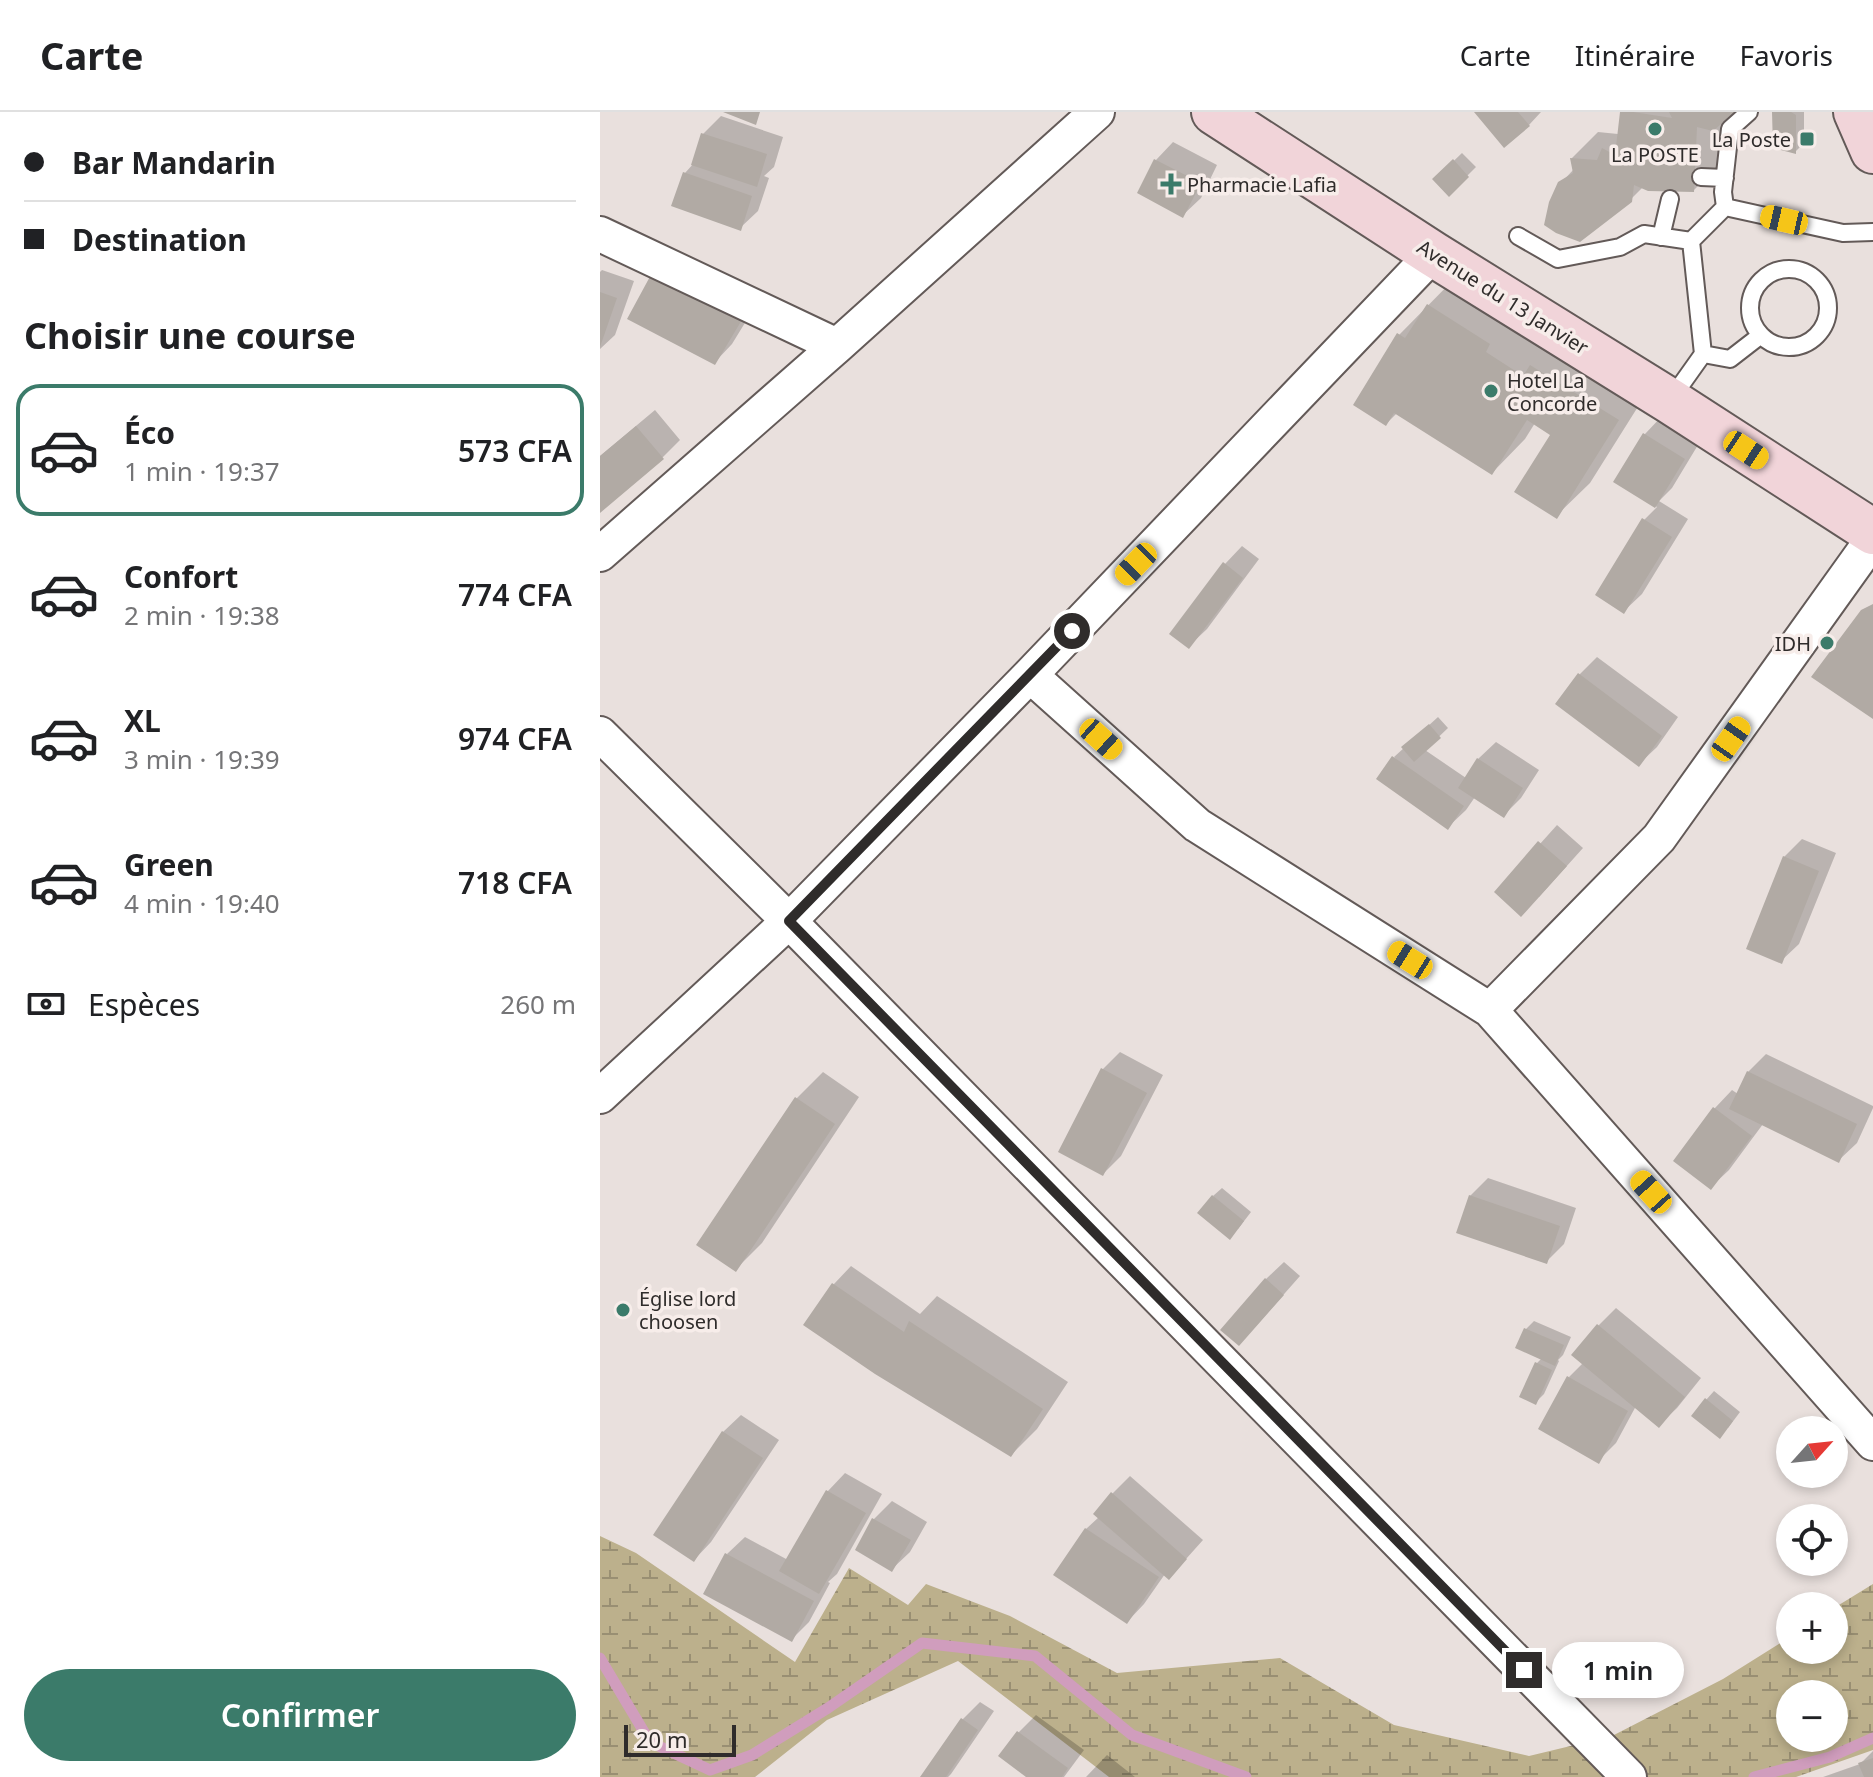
<!DOCTYPE html>
<html lang="fr">
<meta charset="utf-8">
<style>
:root{--surface:#fff;--page:#f2f2f2;--text:#202124;--muted:#757577;--line:#e0e0e0;--accent:#3b7b6a}
body{margin:0;font-family:"Noto Sans",sans-serif;background:var(--page);color:var(--text);height:100vh;display:flex;flex-direction:column;font-size:30px;white-space:nowrap}
*{box-sizing:border-box;margin:0}
p{font-size:26px;color:var(--muted)}
.icon{flex:none;width:44px;height:44px;fill:none;stroke:currentColor;stroke-width:2;stroke-linecap:round;stroke-linejoin:round}
.map{position:relative;flex:1;overflow:hidden}
.details{display:flex;flex-direction:column;background:var(--surface);width:600px}
.details>*{flex:none}
.banner{display:grid;align-content:center;height:176px;padding:0 24px;background:var(--surface)}
.needle{width:52px;rotate:63deg}
.fabs{position:absolute;left:1176px;top:1304px;display:grid;gap:16px}
.fabs a{display:grid;place-items:center;width:72px;height:72px;border-radius:50%;background:var(--surface);box-shadow:0 4px 12px #0003;font-size:40px}
.scale{position:absolute;left:24px;bottom:20px;width:112px;box-sizing:border-box;padding-left:8px;border:4px solid #2f2c2b;border-top:0;font-size:22px;line-height:28px;white-space:nowrap;color:#2f2c2b;-webkit-text-stroke:6px #f7edea;paint-order:stroke}
.end{position:absolute;width:36px;height:36px;margin:-18px;border:10px solid #2f2c2b;background:#fff;box-shadow:0 0 0 4px #fff}
.from{border-radius:50%}
.bubble{position:absolute;height:56px;border-radius:28px;background:var(--surface);box-shadow:0 4px 12px #0003;font-size:26px;font-weight:600;line-height:56px;text-align:center}
.car{position:absolute;width:24px;height:48px;margin:-24px -12px;border-radius:10px;box-shadow:0 0 6px 2px #0007;background:linear-gradient(#f5c518 24%,#345 0 40%,#f5c518 0 76%,#345 0 86%,#f5c518 0)}
.banner b{display:flex;align-items:center;gap:28px;height:76px;font-size:30px}
.banner b+b{border-top:2px solid var(--line)}
.banner i{width:20px;height:20px;background:var(--text)}
ul{padding:0;list-style:none}
li{display:flex;align-items:center;gap:24px;height:132px;margin:0 16px 12px;padding:0 8px;border:4px solid transparent;border-radius:24px}
li div{flex:1}
li b{display:block;font-size:30px}
li em{font-style:normal;font-weight:600}
li.selected{border-color:var(--accent)}
li>.icon{width:72px;height:72px;stroke-width:1.5}
h2{padding:0 24px;font-size:36px;line-height:96px}
.pay{display:flex;align-items:center;gap:20px;height:88px;padding:0 24px;font-size:30px}
.pay p{margin-inline-start:auto}
.action{display:flex;gap:16px;margin-top:auto;padding:16px 24px}
.action a{flex:1;height:92px;border-radius:48px;background:var(--accent);color:#fff;font-size:32px;font-weight:600;line-height:92px;text-align:center}
header{display:flex;align-items:center;gap:48px;box-sizing:border-box;height:112px;padding:0 40px;background:var(--surface);border-bottom:2px solid var(--line)}
header strong{font-size:38px}
nav{display:flex;gap:44px;margin-inline-start:auto;font-size:28px}
main{display:flex;flex:1;min-height:0}
.map>svg:first-child{display:block}
.wetland{fill:url(#wetland-marsh);fill-rule:evenodd}
.shadow{fill:#0003}
.lines{fill:none;stroke-linecap:round;stroke-linejoin:round}
.stream{stroke:#d09dbd;stroke-width:11}
.building{fill:#b1aaa4}
.lane-casing{stroke:#635a58;stroke-width:20}
.street-casing{stroke:#635a58;stroke-width:38}
.secondary-casing{stroke:#635a58;stroke-width:48}
.lane{stroke:#fff;stroke-width:16}
.street{stroke:#fff;stroke-width:34}
.secondary{stroke:#f1d4d9;stroke-width:44}
.route{stroke:#2f2c2b;stroke-width:10}
.poi-dot{fill:#3b7b6a;stroke:#f7edea;stroke-width:3}
.labels{text-anchor:middle;dominant-baseline:central;stroke-width:7;stroke-linejoin:round;paint-order:stroke}
.poi-label{font-size:20px;fill:#2f2c2b;stroke:#f7edea;text-anchor:start}
.street-label{font-size:20px;fill:#2f2c2b;stroke:#f7edea}
</style>
<header>
<strong>Carte</strong>
<nav><a>Carte</a><a>Itinéraire</a><a>Favoris</a></nav>
</header>
<main>
<section class="details">
<div class="banner">
<b><i class="from"></i>Bar Mandarin</b>
<b><i></i>Destination</b>
</div>
<h2>Choisir une course</h2>
<ul>
<li class="selected"><svg class="icon" aria-label="car" viewBox="0 0 24 24"><path d="M5 17H2v-5l4-1 3-4h7l3 4 3 1v5h-3M9 17h6M6 11h13"/><circle cx="7" cy="17" r="2"/><circle cx="17" cy="17" r="2"/></svg><div><b>Éco</b><p>1 min · 19:37</p></div><em>573 CFA</em></li>
<li><svg class="icon" aria-label="car" viewBox="0 0 24 24"><path d="M5 17H2v-5l4-1 3-4h7l3 4 3 1v5h-3M9 17h6M6 11h13"/><circle cx="7" cy="17" r="2"/><circle cx="17" cy="17" r="2"/></svg><div><b>Confort</b><p>2 min · 19:38</p></div><em>774 CFA</em></li>
<li><svg class="icon" aria-label="car" viewBox="0 0 24 24"><path d="M5 17H2v-5l4-1 3-4h7l3 4 3 1v5h-3M9 17h6M6 11h13"/><circle cx="7" cy="17" r="2"/><circle cx="17" cy="17" r="2"/></svg><div><b>XL</b><p>3 min · 19:39</p></div><em>974 CFA</em></li>
<li><svg class="icon" aria-label="car" viewBox="0 0 24 24"><path d="M5 17H2v-5l4-1 3-4h7l3 4 3 1v5h-3M9 17h6M6 11h13"/><circle cx="7" cy="17" r="2"/><circle cx="17" cy="17" r="2"/></svg><div><b>Green</b><p>4 min · 19:40</p></div><em>718 CFA</em></li>
</ul>
<div class="pay"><svg class="icon" aria-label="cash" viewBox="0 0 24 24"><path d="M3 7h18v10H3z"/><circle cx="12" cy="12" r="2"/></svg>Espèces<p>260 m</p></div>
<div class="action"><a>Confirmer</a></div>
</section>
<div class="map">
<svg width="1273" height="1665" viewBox="0 0 1273 1665">
<defs>
<pattern id="wetland-marsh" width="20" height="14" patternUnits="userSpaceOnUse" patternTransform="scale(2)"><rect width="20" height="14" fill="#bcb08c"/><path d="M1 5h8M5 5V1M11 12h8M15 12V8" fill="none" stroke="#998f73"/></pattern>
</defs>
<rect width="100%" height="100%" fill="#e9e0dd"/>
<path class="wetland" d="M 0,1424 L 36,1441 L 195,1550 L 249,1456 L 308,1493 L 326,1472 L 410,1504 L 517,1561 L 680,1546 L 794,1613 L 929,1644 L 1012,1624 L 1123,1567 L 1190,1525 L 1190,1538 L 1234,1538 L 1234,1496 L 1273,1472 L 1273,1638 L 1196,1665 L 509,1665 L 358,1549 L 227,1608 L 155,1665 L 0,1665 ZM 1190,1582 L 1234,1582 L 1234,1626 L 1190,1626 Z"/>
<path class="shadow" d="M 877,0 L 941,0 L 929,13 Z
M 1022,0 L 1132,0 L 1122,9 L 1120,52 L 1094,78 L 1043,75 L 1030,88 L 960,72 L 974,57 L 972,46 L 998,20 L 1018,22 Z
M 1174,0 L 1204,0 L 1204,31 L 1195,40 Z
M 121,4 L 183,25 L 174,55 L 164,64 L 169,66 L 158,99 L 140,116 L 85,61 L 94,51 L 103,22 Z
M 573,30 L 617,53 L 601,86 L 583,103 L 556,48 Z
M 862,41 L 876,55 L 849,82 L 835,67 Z
M 72,143 L 159,188 L 132,232 L 115,250 Z
M 2,158 L 34,169 L 15,223 L 0,237 L 0,160 Z
M 862,159 L 1051,274 L 990,371 L 956,404 L 953,323 L 935,311 L 925,327 L 892,361 L 797,301 L 786,312 L 799,223 Z
M 55,298 L 80,328 L 63,345 L 0,398 L 0,344 Z
M 1062,304 L 1101,328 L 1072,376 L 1059,389 L 1088,407 L 1042,482 L 1024,499 L 1044,408 L 1057,395 L 1016,369 L 1045,322 Z
M 642,434 L 659,447 L 607,517 L 589,534 L 625,452 Z
M 997,545 L 1078,605 L 1057,635 L 1039,652 L 979,563 Z
M 838,605 L 848,616 L 825,638 L 866,666 L 878,647 L 896,630 L 939,658 L 921,686 L 903,704 L 875,685 L 866,698 L 848,715 L 794,645 Z
M 957,713 L 983,736 L 939,785 L 897,780 Z
M 1202,727 L 1236,741 L 1199,832 L 1181,849 L 1184,745 Z
M 520,940 L 563,963 L 521,1044 L 503,1062 L 502,958 Z
M 1166,942 L 1273,994 L 1273,996 L 1257,1031 L 1239,1048 L 1163,1012 L 1129,1058 L 1111,1075 L 1075,1048 L 1115,996 L 1132,978 L 1138,982 L 1148,960 Z
M 223,960 L 259,985 L 162,1131 L 136,1157 L 197,986 Z
M 888,1066 L 976,1096 L 964,1132 L 946,1150 L 870,1084 Z
M 622,1076 L 651,1100 L 638,1117 L 613,1084 Z
M 684,1150 L 700,1164 L 656,1214 L 666,1167 Z
M 251,1154 L 320,1202 L 337,1184 L 468,1270 L 437,1317 L 411,1343 L 206,1212 L 234,1172 Z
M 1016,1196 L 1101,1266 L 1077,1296 L 1059,1313 L 1036,1294 L 1016,1331 L 998,1349 L 969,1265 L 983,1251 L 998,1214 Z
M 934,1209 L 971,1225 L 963,1243 L 958,1248 L 959,1249 L 944,1282 L 936,1290 L 937,1251 L 942,1246 L 925,1218 Z
M 1114,1279 L 1140,1300 L 1128,1316 L 1106,1288 Z
M 141,1303 L 179,1328 L 111,1430 L 94,1448 L 123,1320 Z
M 245,1361 L 282,1382 L 237,1462 L 228,1470 L 230,1471 L 209,1510 L 191,1528 L 127,1442 L 145,1425 L 188,1448 L 228,1379 Z
M 530,1364 L 603,1428 L 586,1447 L 565,1462 L 544,1492 L 527,1510 L 456,1462 L 486,1417 L 499,1405 L 512,1382 Z
M 292,1389 L 327,1410 L 310,1440 L 292,1457 L 257,1437 L 274,1407 Z
M 380,1590 L 394,1599 L 351,1662 L 348,1665 L 322,1665 L 363,1607 Z
M 436,1603 L 484,1638 L 464,1665 L 429,1665 L 401,1644 L 419,1620 Z
M 1273,1639 L 1273,1665 L 1223,1665 L 1260,1652 Z
M 507,1643 L 535,1665 L 486,1665 Z"/>
<g class="lines">
<path class="stream" d="M 0,1546 L 50,1630 L 110,1658 L 152,1643 L 228,1596 L 322,1531 L 435,1544 L 532,1623 L 646,1665
M 1154,1665 L 1230,1645 L 1273,1626"/>
</g>
<path class="building" d="M 123,0 L 160,0 L 156,13 Z
M 874,0 L 918,0 L 930,14 L 904,36 Z
M 1020,0 L 1033,0 L 1072,6 L 1069,0 L 1135,0 L 1113,19 L 1097,15 L 1094,80 L 1048,79 L 1034,73 L 1032,90 L 980,130 L 956,121 L 944,113 L 949,90 L 958,70 L 973,61 L 970,46 L 997,48 L 1002,36 L 1015,43 Z
M 1172,0 L 1191,0 L 1196,3 L 1196,42 L 1173,36 Z
M 101,21 L 167,42 L 157,75 L 91,53 Z
M 554,47 L 601,71 L 583,106 L 537,81 Z
M 853,47 L 869,65 L 849,85 L 832,67 Z
M 83,60 L 152,84 L 141,119 L 71,94 Z
M 53,159 L 143,206 L 115,253 L 27,207 Z
M 0,180 L 17,186 L 0,235 Z
M 827,192 L 890,232 L 886,240 L 923,264 L 930,253 L 1019,308 L 957,407 L 914,380 L 950,323 L 927,308 L 892,363 L 794,301 L 786,314 L 753,293 L 797,221 L 805,226 Z
M 36,314 L 64,347 L 0,401 L 0,344 Z
M 1043,321 L 1085,347 L 1055,396 L 1013,370 Z
M 1042,406 L 1072,425 L 1024,502 L 995,483 Z
M 623,450 L 643,466 L 589,537 L 569,522 Z
M 1273,492 L 1273,607 L 1211,565 L 1261,498 Z
M 978,561 L 1062,624 L 1039,655 L 955,592 Z
M 829,612 L 841,626 L 814,650 L 801,635 Z
M 792,644 L 864,694 L 848,718 L 776,667 Z
M 877,646 L 923,676 L 904,706 L 858,676 Z
M 938,729 L 967,754 L 921,805 L 894,780 Z
M 1183,744 L 1219,759 L 1182,852 L 1146,837 Z
M 501,956 L 547,981 L 503,1064 L 458,1040 Z
M 1147,959 L 1257,1012 L 1239,1051 L 1129,997 Z
M 195,985 L 235,1012 L 136,1160 L 96,1133 Z
M 1113,995 L 1152,1024 L 1111,1078 L 1073,1049 Z
M 612,1083 L 644,1109 L 630,1128 L 597,1101 Z
M 869,1083 L 960,1114 L 947,1152 L 856,1121 Z
M 665,1166 L 684,1183 L 639,1234 L 620,1218 Z
M 232,1171 L 304,1220 L 309,1209 L 443,1297 L 411,1345 L 275,1262 L 203,1213 Z
M 997,1212 L 1085,1285 L 1059,1316 L 971,1243 Z
M 924,1216 L 964,1233 L 955,1254 L 915,1236 Z
M 935,1250 L 952,1258 L 936,1293 L 919,1285 Z
M 967,1264 L 1028,1299 L 999,1352 L 938,1317 Z
M 1105,1286 L 1133,1309 L 1120,1327 L 1091,1304 Z
M 122,1319 L 163,1346 L 94,1450 L 53,1423 Z
M 226,1378 L 266,1401 L 219,1482 L 179,1459 Z
M 511,1380 L 587,1447 L 569,1468 L 493,1402 Z
M 272,1406 L 311,1428 L 292,1460 L 255,1438 Z
M 485,1416 L 559,1465 L 527,1512 L 453,1463 Z
M 125,1441 L 214,1489 L 192,1530 L 103,1482 Z
M 361,1606 L 378,1618 L 346,1665 L 320,1665 Z
M 417,1619 L 468,1656 L 462,1665 L 426,1665 L 398,1644 Z
M 1273,1646 L 1273,1665 L 1264,1665 L 1258,1651 Z"/>
<g class="lines">
<g class="lane-casing">
<path id="lane" d="M 1101,65 L 1125,66
M 1125,95 L 1123,80 L 1130,17 L 1149,0
M 918,124 L 958,147 L 1020,135 L 1044,122 L 1091,129
M 1061,125 L 1070,87
M1150 196a39 39 0 1 1 78 0a39 39 0 1 1-78 0Z
M 1103,242 L 1130,247 L 1161,223
M 1071,287 L 1103,242 L 1091,129 L 1125,95 L 1243,121 L 1273,120"/>
</g>
<g class="street-casing">
<path id="street" d="M 0,122 L 237,234
M 0,442 L 237,234 L 497,0
M 430,563 L 597,713 L 890,898 L 1273,1331
M 0,622 L 189,809 L 1029,1665
M 890,898 L 1059,726 L 1273,427
M 0,984 L 189,809 L 430,563 L 833,142"/>
</g>
<g class="secondary-casing">
<path id="secondary" d="M 614,0 L 833,142 L 1070,289 L 1273,420
M 1256,0 L 1273,39"/>
</g>
<use href="#lane" class="lane"/>
<use href="#street" class="street"/>
<use href="#secondary" class="secondary"/>
</g>
<g class="lines">
<path class="route" d="M 472,519 L 189,809 L 924,1558"/>
</g>
<g class="poi-dot">
<circle cx="1055" cy="17" r="8"/>
<rect x="1199" y="19" width="16" height="16" rx="4"/>
<path d="M567 60h8v8h8v8h-8v8h-8v-8h-8v-8h8z"/>
<circle cx="891" cy="279" r="8"/>
<circle cx="1227" cy="531" r="8"/>
<circle cx="23" cy="1198" r="8"/>
</g>
<g class="labels">
<g class="poi-label">
<text x="1191" y="27" text-anchor="end">La Poste</text>
<text x="1055" y="42" text-anchor="middle">La POSTE</text>
<text x="587" y="72">Pharmacie Lafia</text>
<text x="907" y="268">Hotel La<tspan x="907" dy="23">Concorde</tspan></text>
<text x="1211" y="531" text-anchor="end">IDH</text>
<text x="39" y="1186">Église lord<tspan x="39" dy="23">choosen</tspan></text>
</g>
<g class="street-label">
<text transform="translate(903 185) rotate(32)">Avenue du 13 Janvier</text>
</g>
</g>
</svg>
<div class="fabs">
<a><svg class="needle" viewBox="-14 -14 28 28"><path d="M0-13l5 13h-10z" fill="#e53935"/><path d="M0 13l5-13h-10z" fill="#757577"/></svg></a>
<a><svg class="icon" aria-label="locate" viewBox="0 0 24 24"><circle cx="12" cy="12" r="6"/><path d="M12 2v4M12 18v4M2 12h4M18 12h4"/></svg></a>
<a>+</a>
<a>−</a>
</div>
<div class="scale">20 m</div>
<i class="end from" style="left:472px;top:519px"></i>
<i class="end" style="left:924px;top:1558px"></i>
<div class="bubble" style="left:952px;top:1530px;width:132px">1 min</div>
<i class="car" style="left:1184px;top:108px;rotate:283deg"></i>
<i class="car" style="left:1146px;top:338px;rotate:123deg"></i>
<i class="car" style="left:536px;top:452px;rotate:224deg"></i>
<i class="car" style="left:501px;top:627px;rotate:132deg"></i>
<i class="car" style="left:1131px;top:627px;rotate:35deg"></i>
<i class="car" style="left:810px;top:848px;rotate:302deg"></i>
<i class="car" style="left:1051px;top:1080px;rotate:318deg"></i>
</div>
</main>
